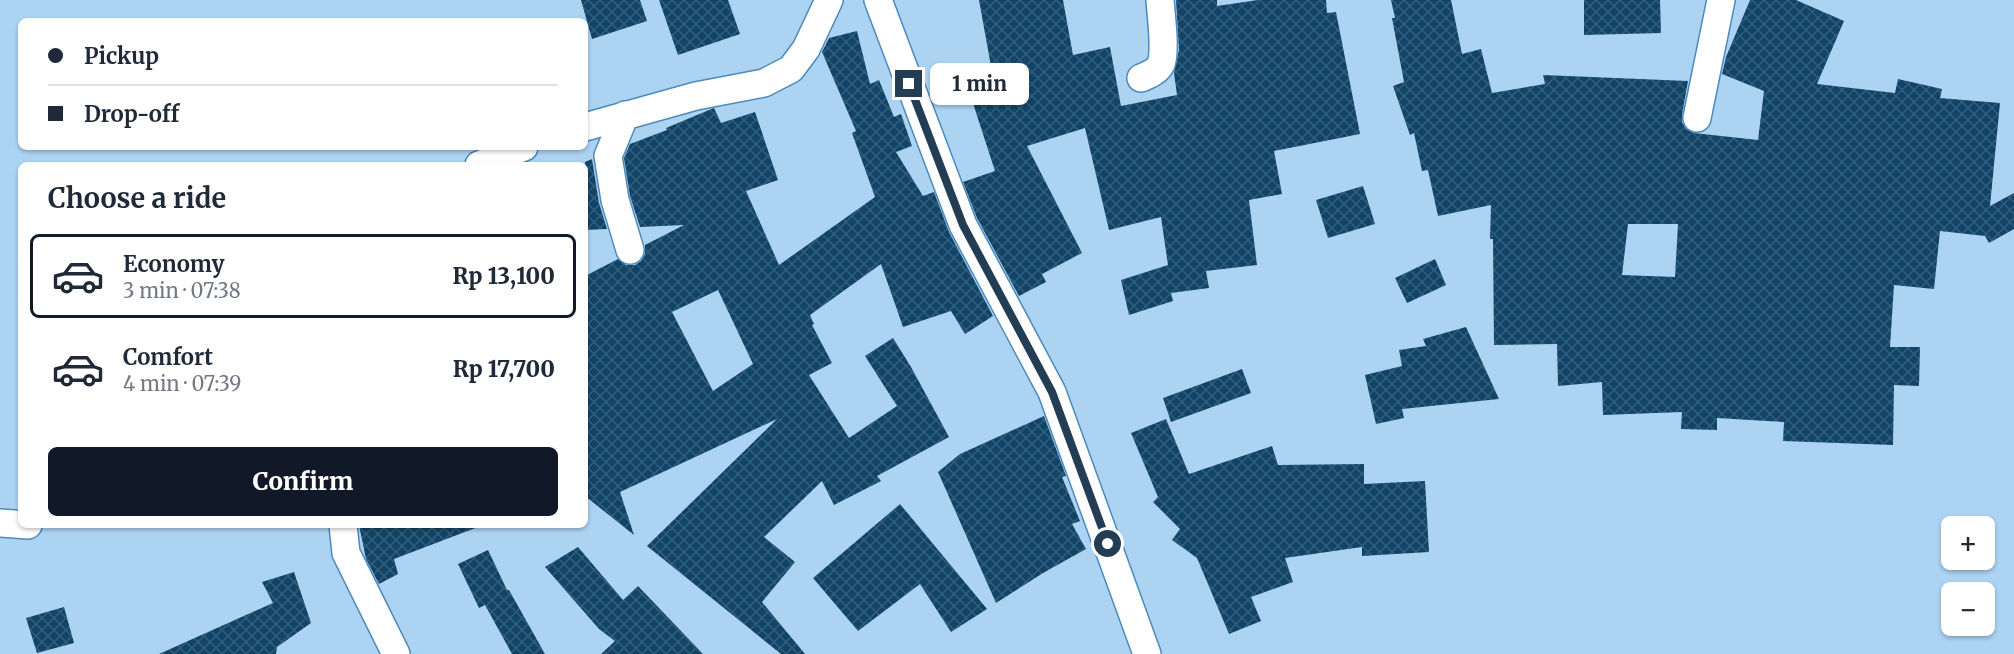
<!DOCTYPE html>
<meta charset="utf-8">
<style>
:root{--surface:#fff;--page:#f2f2f3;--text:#1f2937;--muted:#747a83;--line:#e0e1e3;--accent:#111827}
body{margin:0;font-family:Merriweather,serif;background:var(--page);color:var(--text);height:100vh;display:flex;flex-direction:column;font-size:22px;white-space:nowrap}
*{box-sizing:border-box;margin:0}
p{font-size:20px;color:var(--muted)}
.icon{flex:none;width:33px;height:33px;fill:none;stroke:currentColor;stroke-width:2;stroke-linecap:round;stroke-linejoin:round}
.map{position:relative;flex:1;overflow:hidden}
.panel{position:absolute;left:18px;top:162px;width:570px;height:366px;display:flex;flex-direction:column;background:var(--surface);border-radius:9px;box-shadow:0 2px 4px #0004}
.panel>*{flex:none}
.top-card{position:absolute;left:18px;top:18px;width:570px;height:132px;border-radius:9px;box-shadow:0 2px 4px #0004;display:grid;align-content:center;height:132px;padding:0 30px;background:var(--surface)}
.buttons{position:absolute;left:1941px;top:516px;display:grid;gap:12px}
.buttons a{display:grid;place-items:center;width:54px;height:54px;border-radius:9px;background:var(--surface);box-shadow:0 2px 4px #0004;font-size:30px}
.end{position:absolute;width:27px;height:27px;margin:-14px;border:8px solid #233e54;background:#fff;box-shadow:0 0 0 3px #fff}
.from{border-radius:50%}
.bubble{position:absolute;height:42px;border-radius:9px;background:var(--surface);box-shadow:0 2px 4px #0004;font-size:20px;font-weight:800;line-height:42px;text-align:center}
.top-card b{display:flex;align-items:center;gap:21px;height:57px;font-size:22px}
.top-card b+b{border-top:2px solid var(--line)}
.top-card i{width:15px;height:15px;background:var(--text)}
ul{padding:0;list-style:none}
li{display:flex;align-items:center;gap:18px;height:84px;margin:0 12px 9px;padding:0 18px;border:3px solid transparent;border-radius:9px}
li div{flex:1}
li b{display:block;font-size:22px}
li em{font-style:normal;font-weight:800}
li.active{border-color:var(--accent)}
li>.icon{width:54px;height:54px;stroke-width:1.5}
h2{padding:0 30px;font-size:27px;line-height:72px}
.primary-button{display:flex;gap:12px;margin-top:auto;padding:12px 30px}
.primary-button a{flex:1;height:69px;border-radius:9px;background:var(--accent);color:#fff;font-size:24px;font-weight:800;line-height:69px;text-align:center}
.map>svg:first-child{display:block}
.building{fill:url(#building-cross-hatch);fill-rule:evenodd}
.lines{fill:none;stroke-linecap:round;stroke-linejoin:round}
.minor-casing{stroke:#4b8abc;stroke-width:30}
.minor{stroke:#fff;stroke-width:27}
.route{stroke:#233e54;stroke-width:8}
</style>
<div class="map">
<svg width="2014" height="654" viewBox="0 0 2014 654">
<defs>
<pattern id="building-cross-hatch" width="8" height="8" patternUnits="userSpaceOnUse" patternTransform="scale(1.5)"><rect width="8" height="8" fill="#114467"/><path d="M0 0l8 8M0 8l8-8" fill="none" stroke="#335e7b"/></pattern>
</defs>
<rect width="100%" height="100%" fill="#add3f3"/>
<path class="building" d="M 581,0 L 640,0 L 647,21 L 592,39 Z
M 659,0 L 728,0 L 740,34 L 678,55 Z
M 979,0 L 1063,0 L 1073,55 L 1110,47 L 1121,106 L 1177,95 L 1174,73 L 1179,50 L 1176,0 L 1217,0 L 1217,6 L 1258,0 L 1326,0 L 1327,13 L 1336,12 L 1360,134 L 1274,151 L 1282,194 L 1249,200 L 1257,265 L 1206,271 L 1209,288 L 1171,293 L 1173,301 L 1129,315 L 1121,280 L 1168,265 L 1161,217 L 1109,230 L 1085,128 L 1027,146 L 1082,253 L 1042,274 L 1046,282 L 1019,296 L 977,218 L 963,182 L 995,171 L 968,88 L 994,83 Z
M 1391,0 L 1451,0 L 1462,54 L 1481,49 L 1492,93 L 1545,84 L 1543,75 L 1688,81 L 1682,115 L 1682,122 L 1686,129 L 1694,133 L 1758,140 L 1764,91 L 1722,74 L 1726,57 L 1750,0 L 1796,0 L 1844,21 L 1817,84 L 1895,93 L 1898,79 L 1942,89 L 1940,98 L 2000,103 L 1990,206 L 2014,193 L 2014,229 L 1989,243 L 1985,236 L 1940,231 L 1934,289 L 1894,285 L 1890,347 L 1920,347 L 1919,386 L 1894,385 L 1893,445 L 1783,441 L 1784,422 L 1717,418 L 1717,430 L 1681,429 L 1682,412 L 1603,415 L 1602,382 L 1558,386 L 1557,344 L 1494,345 L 1493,239 L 1490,239 L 1491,205 L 1438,216 L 1428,170 L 1422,171 L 1414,133 L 1410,135 L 1393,86 L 1404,82 L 1392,18 L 1395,18 ZM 1628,224 L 1678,224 L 1675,277 L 1622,275 Z
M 1584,0 L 1660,0 L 1661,33 L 1584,35 Z
M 857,31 L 870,84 L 879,80 L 894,117 L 901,114 L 912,146 L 896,152 L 923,196 L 934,192 L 949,232 L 993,316 L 965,334 L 951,311 L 903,327 L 881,264 L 810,315 L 814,324 L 812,325 L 832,363 L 809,375 L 849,438 L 897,406 L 865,356 L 893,338 L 911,367 L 949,437 L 877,476 L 881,481 L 834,505 L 822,481 L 764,537 L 795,562 L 762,602 L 805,654 L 781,654 L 647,546 L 777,419 L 620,492 L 634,535 L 585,496 L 585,276 L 618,259 L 626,265 L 635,265 L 641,261 L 645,254 L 645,245 L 684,225 L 640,227 L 630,196 L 624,158 L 630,144 L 667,130 L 666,128 L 709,110 L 714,108 L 721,123 L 755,112 L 778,180 L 746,191 L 779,265 L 875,197 L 852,133 L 856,131 L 822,52 L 829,38 ZM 718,290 L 753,364 L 713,391 L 672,312 Z
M 592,159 L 599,203 L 607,229 L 585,230 L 585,162 Z
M 1363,186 L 1375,224 L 1328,238 L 1316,200 Z
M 1435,259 L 1446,285 L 1407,303 L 1395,278 Z
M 1466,327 L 1499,399 L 1402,409 L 1404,418 L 1376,424 L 1365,375 L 1402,366 L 1399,350 L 1426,346 L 1423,339 Z
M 1242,369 L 1251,393 L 1171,422 L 1163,398 Z
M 1044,416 L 1066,476 L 1062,477 L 1080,521 L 1072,524 L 1086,549 L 1043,573 L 996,603 L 938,472 L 960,454 Z
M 1166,419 L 1189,474 L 1272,446 L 1278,465 L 1364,464 L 1364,484 L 1425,481 L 1429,552 L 1362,556 L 1362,547 L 1285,558 L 1293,582 L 1251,597 L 1261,621 L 1229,634 L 1197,558 L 1172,540 L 1180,529 L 1153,502 L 1158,497 L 1131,433 Z
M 900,504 L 987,609 L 951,632 L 920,584 L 858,631 L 813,578 Z
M 359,525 L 477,525 L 478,527 L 394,559 L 398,574 L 379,584 L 366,559 Z
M 578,547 L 623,600 L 638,586 L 703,654 L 601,654 L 615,641 L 599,629 L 545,567 Z
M 488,550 L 507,590 L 509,590 L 545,654 L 512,654 L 485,605 L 479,608 L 458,564 Z
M 294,572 L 311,623 L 277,647 L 276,654 L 159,654 L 273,603 L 262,582 Z
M 64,607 L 74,643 L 37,653 L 26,618 Z"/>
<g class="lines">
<g class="minor-casing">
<path id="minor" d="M 878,0 L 963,225 L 1052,392 L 1147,654
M 1141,78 C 1148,75 1158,71 1161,64 C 1166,50 1161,15 1160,0
M 625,115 L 608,156 L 615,200 L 630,250
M 1697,118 L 1721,0
M 585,127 L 696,96 L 764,83 L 791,69 L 806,49 L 829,0
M 479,165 L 524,147
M 0,523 L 28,525
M 343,525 L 346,553 L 396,654"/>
</g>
<use href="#minor" class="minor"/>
</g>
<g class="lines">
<path class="route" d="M 909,84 L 963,225 L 1052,392 L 1108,544"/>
</g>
</svg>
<div class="buttons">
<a>+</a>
<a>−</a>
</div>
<i class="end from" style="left:1108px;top:544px"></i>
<i class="end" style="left:909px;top:84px"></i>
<div class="bubble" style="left:930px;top:63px;width:99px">1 min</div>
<div class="top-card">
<b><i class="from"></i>Pickup</b>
<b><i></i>Drop-off</b>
</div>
<section class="panel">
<h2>Choose a ride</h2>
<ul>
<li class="active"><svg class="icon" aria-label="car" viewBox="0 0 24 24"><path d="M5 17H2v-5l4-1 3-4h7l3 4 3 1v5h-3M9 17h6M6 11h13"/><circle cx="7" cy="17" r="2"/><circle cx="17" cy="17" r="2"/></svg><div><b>Economy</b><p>3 min · 07:38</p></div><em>Rp 13,100</em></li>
<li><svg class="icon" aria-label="car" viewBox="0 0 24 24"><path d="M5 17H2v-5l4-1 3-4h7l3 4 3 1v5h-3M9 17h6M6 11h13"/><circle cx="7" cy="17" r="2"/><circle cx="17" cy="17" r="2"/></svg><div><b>Comfort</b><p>4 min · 07:39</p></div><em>Rp 17,700</em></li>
</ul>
<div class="primary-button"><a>Confirm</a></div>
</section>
</div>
